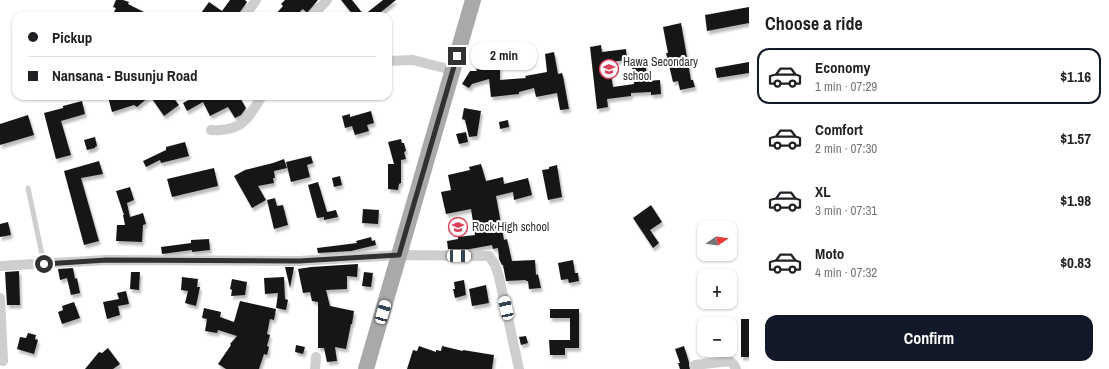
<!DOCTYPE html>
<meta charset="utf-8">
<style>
:root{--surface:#fff;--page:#f2f2f2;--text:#202124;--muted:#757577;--line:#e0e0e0;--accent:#111827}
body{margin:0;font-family:"Archivo Narrow",sans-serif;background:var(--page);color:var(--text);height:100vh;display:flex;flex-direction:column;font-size:15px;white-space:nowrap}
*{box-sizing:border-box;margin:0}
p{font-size:13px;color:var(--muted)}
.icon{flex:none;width:22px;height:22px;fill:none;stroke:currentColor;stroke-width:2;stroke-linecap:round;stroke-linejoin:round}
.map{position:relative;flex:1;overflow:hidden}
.details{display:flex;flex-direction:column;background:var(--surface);width:360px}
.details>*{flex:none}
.guide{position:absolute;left:12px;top:12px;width:380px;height:88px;border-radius:12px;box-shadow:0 1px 3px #0004;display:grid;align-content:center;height:88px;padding:0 16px;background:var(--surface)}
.needle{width:26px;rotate:77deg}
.fabs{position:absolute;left:697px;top:221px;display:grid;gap:8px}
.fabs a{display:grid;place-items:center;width:40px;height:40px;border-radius:8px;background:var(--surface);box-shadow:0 1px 3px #0004;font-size:20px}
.end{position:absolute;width:18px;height:18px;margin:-9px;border:5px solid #313131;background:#fff;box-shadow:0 0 0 2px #fff}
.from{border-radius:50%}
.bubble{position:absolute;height:28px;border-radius:12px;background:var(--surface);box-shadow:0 1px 3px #0004;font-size:13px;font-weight:700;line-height:28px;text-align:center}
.car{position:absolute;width:12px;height:24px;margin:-12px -6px;border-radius:5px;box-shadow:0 0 3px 1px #0007;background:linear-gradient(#fff 24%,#345 0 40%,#fff 0 76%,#345 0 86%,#fff 0)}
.guide b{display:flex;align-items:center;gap:14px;height:38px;font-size:15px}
.guide b+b{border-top:1px solid var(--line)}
.guide i{width:10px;height:10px;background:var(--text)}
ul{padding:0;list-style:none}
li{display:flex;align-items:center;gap:12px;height:56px;margin:0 8px 6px;padding:0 8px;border:2px solid transparent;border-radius:12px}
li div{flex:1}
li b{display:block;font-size:15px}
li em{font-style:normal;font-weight:700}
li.on{border-color:var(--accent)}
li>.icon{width:36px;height:36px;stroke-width:1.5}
h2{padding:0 16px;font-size:18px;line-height:48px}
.button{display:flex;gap:8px;margin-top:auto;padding:8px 16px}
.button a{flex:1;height:46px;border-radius:12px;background:var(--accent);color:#fff;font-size:16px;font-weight:700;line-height:46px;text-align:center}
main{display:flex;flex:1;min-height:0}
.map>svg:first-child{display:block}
.building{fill:#181818;filter:url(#shadow)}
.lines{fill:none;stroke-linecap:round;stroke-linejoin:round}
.lane{stroke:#cecece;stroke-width:5}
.street{stroke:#cecece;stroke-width:10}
.primary{stroke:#a9a9a9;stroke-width:16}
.route{stroke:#313131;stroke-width:5}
.labels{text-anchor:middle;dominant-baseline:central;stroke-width:4;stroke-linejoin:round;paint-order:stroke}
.poi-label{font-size:12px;fill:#313131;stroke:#fff;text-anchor:start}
</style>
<main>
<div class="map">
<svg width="749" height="369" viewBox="0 0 749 369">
<defs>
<filter id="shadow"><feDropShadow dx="2" dy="3.5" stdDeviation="1" flood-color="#0004"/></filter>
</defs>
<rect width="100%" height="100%" fill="#fff"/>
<path class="building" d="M 116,0 L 123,0 L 129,2 L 128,4 L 152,16 L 112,16 L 116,8 L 113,7 Z
M 230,0 L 245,0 L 247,2 L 240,12 L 239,16 L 199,16 L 209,2 L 222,11 Z
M 285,0 L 318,0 L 307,13 L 303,9 L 295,16 L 274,16 L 283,6 L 281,4 Z
M 341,0 L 352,0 L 364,15 L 383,0 L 396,0 L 376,16 L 354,16 Z
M 749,7 L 749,23 L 707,31 L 705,15 Z
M 681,23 L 691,80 L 693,80 L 695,87 L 680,90 L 678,81 L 673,82 L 666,53 L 668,53 L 663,27 Z
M 601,45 L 602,52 L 626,49 L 627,60 L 609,62 L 613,87 L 634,84 L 631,58 L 645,57 L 647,81 L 660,80 L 661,94 L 651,95 L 651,92 L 631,93 L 631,96 L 607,99 L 608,107 L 597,109 L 590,47 Z
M 554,52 L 558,74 L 562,73 L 563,76 L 569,109 L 560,110 L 557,93 L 536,97 L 534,88 L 519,92 L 519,94 L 491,97 L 489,79 L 472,84 L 469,88 L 462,84 L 470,71 L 477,71 L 476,69 L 483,67 L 500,67 L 500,80 L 526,78 L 525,76 L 547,72 L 545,54 Z
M 749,62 L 749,73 L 717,78 L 715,68 Z
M 113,96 L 150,96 L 137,107 L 134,105 L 112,112 L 108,97 Z
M 150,96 L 172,96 L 179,105 L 164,116 Z
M 196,96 L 239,96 L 246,108 L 241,115 L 235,118 L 228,107 L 210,116 L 203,102 L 187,111 L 183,103 Z
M 82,101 L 85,114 L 61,121 L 71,155 L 56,159 L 44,113 L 63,108 L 63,106 Z
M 464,108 L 481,111 L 477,136 L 469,137 L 465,120 L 462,119 Z
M 371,111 L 374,123 L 367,125 L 369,131 L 355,135 L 352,126 L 345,128 L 342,116 L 350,114 L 350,117 Z
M 28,115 L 34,135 L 0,145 L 0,124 Z
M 508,120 L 509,127 L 500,129 L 499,122 Z
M 466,132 L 468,142 L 459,144 L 456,134 Z
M 95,137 L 97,146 L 95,147 L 95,148 L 87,150 L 84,140 Z
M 401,139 L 402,143 L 404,143 L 406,151 L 404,152 L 406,159 L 401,160 L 401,183 L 399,184 L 398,190 L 388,189 L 388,164 L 394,164 L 388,142 Z
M 185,142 L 189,156 L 161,163 L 160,160 L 146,167 L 143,161 L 166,150 L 166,147 Z
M 311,156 L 313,163 L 307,165 L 310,177 L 291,182 L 286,162 Z
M 284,159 L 287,168 L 274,171 L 275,178 L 273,178 L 274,183 L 258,186 L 266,200 L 252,208 L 234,176 L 245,170 L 273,163 Z
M 99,161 L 103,174 L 81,178 L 99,241 L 84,245 L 64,171 Z
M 481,164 L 486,181 L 503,177 L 504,184 L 528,178 L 532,195 L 514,200 L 513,192 L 496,196 L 504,240 L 507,239 L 512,261 L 535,260 L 536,275 L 538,274 L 541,288 L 529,289 L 528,281 L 526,281 L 526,280 L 506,281 L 503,265 L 502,265 L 499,259 L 498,248 L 493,249 L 492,245 L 470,249 L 448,249 L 447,241 L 458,239 L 458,237 L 475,235 L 471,209 L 446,214 L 441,192 L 451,190 L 448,175 L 470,170 L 469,167 Z
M 557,165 L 562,197 L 548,200 L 542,170 L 549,169 L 549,167 Z
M 214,168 L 218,186 L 172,197 L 167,179 Z
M 340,176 L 342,185 L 334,187 L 332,178 Z
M 318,182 L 327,212 L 336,210 L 338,217 L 324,220 L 324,217 L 317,218 L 308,185 Z
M 130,187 L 134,200 L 127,203 L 130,217 L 143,213 L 146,224 L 143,225 L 142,242 L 116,241 L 117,225 L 125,225 L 123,215 L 124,215 L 116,191 Z
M 275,198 L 277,206 L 283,205 L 288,225 L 274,229 L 267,200 Z
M 651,205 L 662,222 L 650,230 L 659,243 L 653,248 L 633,218 Z
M 363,209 L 379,210 L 378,224 L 362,223 Z
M 8,222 L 11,235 L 0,237 L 0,224 Z
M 371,237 L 372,241 L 375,240 L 376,245 L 351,251 L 318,253 L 317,248 L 357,243 L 356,241 Z
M 209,239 L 210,250 L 192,252 L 192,250 L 162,254 L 161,247 L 191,243 L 191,240 Z
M 573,260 L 575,273 L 578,273 L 579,281 L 569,283 L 568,279 L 561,280 L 558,263 Z
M 358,264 L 357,277 L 347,276 L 347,289 L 326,290 L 330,306 L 354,311 L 352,324 L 351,324 L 346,349 L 335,347 L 337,361 L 327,362 L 324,348 L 318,348 L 318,302 L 312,301 L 310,292 L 303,293 L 298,269 L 311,267 Z
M 285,267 L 294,267 L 290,288 Z
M 73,268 L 75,279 L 77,278 L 80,293 L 71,295 L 67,278 L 60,280 L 58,269 Z
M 19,271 L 20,305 L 7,305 L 5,272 Z
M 131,272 L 140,272 L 139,290 L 130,289 Z
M 364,272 L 373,273 L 371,287 L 362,286 Z
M 182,277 L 198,279 L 197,287 L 200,287 L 196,306 L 185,303 L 188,291 L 181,290 Z
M 284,277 L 285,299 L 288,300 L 286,310 L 276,308 L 278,293 L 265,294 L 264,278 Z
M 232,279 L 247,282 L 245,295 L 231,296 L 232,290 L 230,289 Z
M 464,280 L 466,295 L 455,298 L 453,289 L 455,289 L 454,282 Z
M 486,285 L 489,303 L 472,306 L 469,289 Z
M 126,291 L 129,304 L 118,306 L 120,315 L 107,319 L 103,302 L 119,299 L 117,293 Z
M 240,301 L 276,309 L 274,320 L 270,319 L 267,334 L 270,335 L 267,346 L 269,347 L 267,355 L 264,354 L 259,369 L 226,369 L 218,364 L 231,345 L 230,344 L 237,336 L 218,330 L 217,333 L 205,331 L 207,319 L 202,318 L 204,308 L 221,312 L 220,317 L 234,322 Z
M 74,302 L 80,318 L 62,324 L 58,312 L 63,310 L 62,306 Z
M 550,309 L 579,309 L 579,348 L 565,348 L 565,355 L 550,355 L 549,340 L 570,340 L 570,318 L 550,318 Z
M 741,319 L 749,319 L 749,357 L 741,357 Z
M 28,333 L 36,335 L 35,339 L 38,340 L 34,354 L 17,349 L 20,337 L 26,338 Z
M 526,336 L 528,343 L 521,345 L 519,337 Z
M 296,345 L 305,347 L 303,354 L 295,352 Z
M 419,346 L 436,352 L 436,350 L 441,351 L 442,346 L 463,351 L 463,350 L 494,355 L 492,369 L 407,369 L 413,350 L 417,351 Z
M 684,346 L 689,362 L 689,366 L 690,369 L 680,369 L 678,363 L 680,363 L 675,349 Z
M 108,348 L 120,364 L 113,369 L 85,369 L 99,352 L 102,353 Z"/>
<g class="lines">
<path class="lane" d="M 28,188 L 44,264"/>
<path class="street" d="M 313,15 L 327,0
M 245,16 L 256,0
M 388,61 L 413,60 L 452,70
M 211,130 C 243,132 247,119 262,96
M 0,266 L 107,260 L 299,261 L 399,255 L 489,256 L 495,265 L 499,277 L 519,369
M 0,298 L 3,361
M 695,365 L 730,361 L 734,365 L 736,369
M 315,369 L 316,357"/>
<path class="primary" d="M 366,369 L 473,0"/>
</g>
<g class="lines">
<path class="route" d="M 44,264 L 107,260 L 299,261 L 399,255 L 457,56"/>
</g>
<defs>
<g id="school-ring" transform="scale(1)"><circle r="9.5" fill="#fff" stroke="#da415a" stroke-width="1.5"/><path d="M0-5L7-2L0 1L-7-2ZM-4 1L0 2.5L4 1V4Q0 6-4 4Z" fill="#da415a"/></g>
</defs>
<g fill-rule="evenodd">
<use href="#school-ring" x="609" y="69"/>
<use href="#school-ring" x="458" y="227"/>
</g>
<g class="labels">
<g class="poi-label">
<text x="623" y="62">Hawa Secondary<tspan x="623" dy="14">school</tspan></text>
<text x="472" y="227">Rock High school</text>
</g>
</g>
</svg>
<div class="fabs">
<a><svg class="needle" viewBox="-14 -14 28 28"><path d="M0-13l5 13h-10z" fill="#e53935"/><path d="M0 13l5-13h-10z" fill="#757577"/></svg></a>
<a>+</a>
<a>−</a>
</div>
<i class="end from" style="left:44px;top:264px"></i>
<i class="end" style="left:457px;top:56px"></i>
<div class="bubble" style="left:471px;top:42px;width:66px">2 min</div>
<i class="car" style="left:459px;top:256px;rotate:91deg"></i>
<i class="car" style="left:506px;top:308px;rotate:348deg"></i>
<i class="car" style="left:383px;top:312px;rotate:16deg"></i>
<div class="guide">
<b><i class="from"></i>Pickup</b>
<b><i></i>Nansana - Busunju Road</b>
</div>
</div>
<section class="details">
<h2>Choose a ride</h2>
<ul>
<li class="on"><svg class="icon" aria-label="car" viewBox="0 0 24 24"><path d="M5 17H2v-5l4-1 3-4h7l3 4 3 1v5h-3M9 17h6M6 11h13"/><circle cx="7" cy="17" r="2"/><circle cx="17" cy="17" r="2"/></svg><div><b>Economy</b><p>1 min · 07:29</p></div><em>$1.16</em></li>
<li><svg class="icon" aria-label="car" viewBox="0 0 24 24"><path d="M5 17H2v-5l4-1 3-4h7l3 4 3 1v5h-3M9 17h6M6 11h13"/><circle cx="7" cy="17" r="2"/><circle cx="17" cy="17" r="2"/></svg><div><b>Comfort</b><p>2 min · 07:30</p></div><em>$1.57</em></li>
<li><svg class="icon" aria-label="car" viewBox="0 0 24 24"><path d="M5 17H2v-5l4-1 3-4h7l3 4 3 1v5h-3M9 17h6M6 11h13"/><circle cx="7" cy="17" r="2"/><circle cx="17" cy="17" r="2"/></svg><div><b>XL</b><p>3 min · 07:31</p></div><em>$1.98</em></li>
<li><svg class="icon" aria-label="car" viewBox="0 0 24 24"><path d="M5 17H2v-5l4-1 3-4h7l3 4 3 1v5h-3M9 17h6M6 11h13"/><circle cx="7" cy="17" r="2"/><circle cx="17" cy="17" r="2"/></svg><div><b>Moto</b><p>4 min · 07:32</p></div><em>$0.83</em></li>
</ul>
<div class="button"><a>Confirm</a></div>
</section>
</main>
